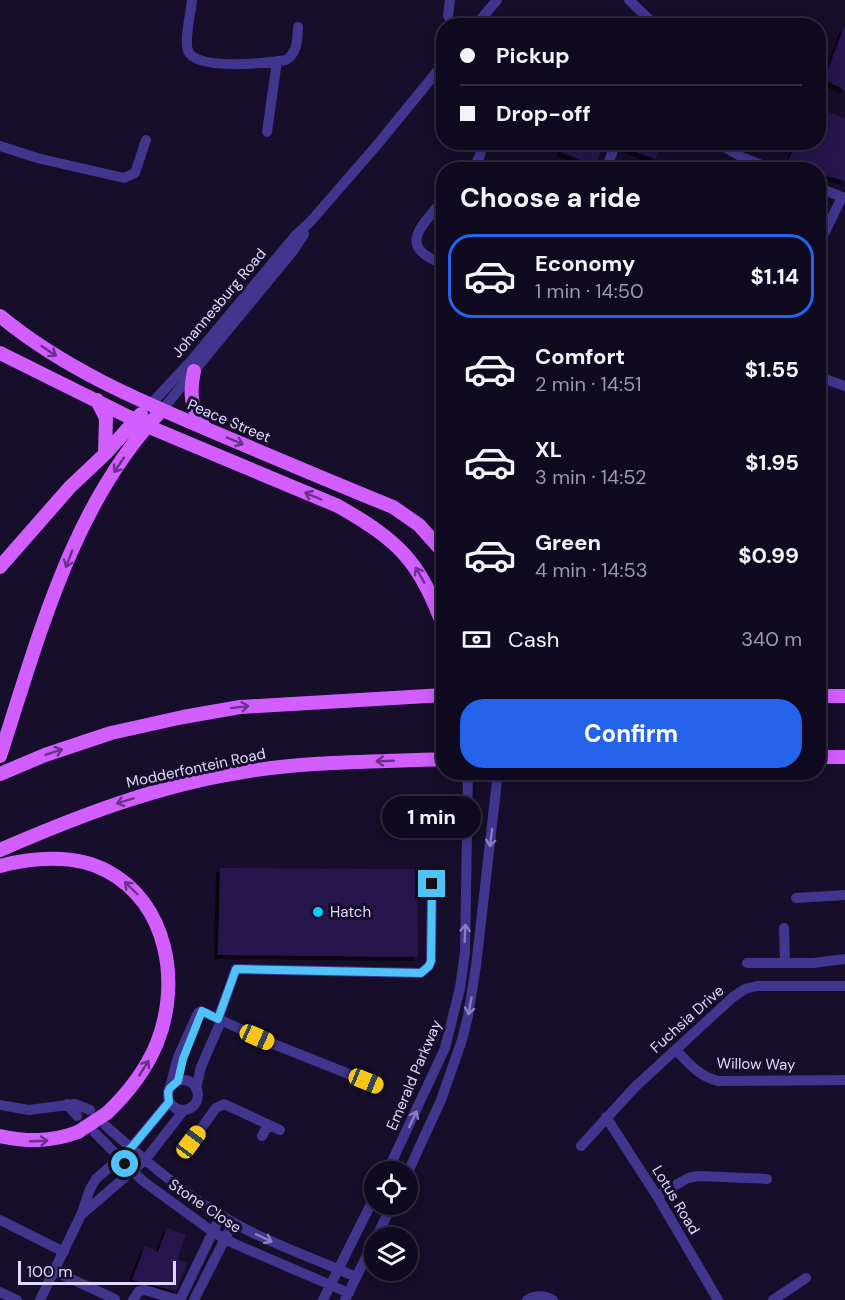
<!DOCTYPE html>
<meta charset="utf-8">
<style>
:root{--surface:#100a20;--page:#1e182d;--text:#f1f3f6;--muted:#9c9aa5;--line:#302b3e;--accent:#2563eb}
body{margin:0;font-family:"DM Sans",sans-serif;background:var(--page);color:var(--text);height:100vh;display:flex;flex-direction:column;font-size:22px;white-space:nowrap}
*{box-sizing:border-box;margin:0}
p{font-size:20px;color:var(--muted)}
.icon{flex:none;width:33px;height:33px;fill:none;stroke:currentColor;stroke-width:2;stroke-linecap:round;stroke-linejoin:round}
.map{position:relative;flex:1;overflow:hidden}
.panel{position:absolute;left:436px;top:162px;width:390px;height:618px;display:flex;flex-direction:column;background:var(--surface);border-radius:24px;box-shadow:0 3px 15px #0003,0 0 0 2px var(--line)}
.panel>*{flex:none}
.guide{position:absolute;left:436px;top:18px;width:390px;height:132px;border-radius:24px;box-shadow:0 3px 15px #0003,0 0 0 2px var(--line);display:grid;align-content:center;height:132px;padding:0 24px;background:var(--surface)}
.fabs{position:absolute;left:364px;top:1161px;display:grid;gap:12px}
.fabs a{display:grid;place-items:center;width:54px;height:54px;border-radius:50%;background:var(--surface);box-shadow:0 3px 15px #0003,0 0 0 2px var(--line);font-size:30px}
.scale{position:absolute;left:18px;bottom:15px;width:158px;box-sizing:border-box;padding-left:6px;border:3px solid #e0d7ff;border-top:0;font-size:16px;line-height:21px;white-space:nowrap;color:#e0d7ff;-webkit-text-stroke:4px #160e2a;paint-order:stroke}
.end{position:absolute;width:27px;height:27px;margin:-14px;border:8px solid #4fc3f7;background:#111;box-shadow:0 0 0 3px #111}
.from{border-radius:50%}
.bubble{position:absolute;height:42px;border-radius:21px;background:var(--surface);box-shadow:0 3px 15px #0003,0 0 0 2px var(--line);font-size:20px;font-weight:700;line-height:42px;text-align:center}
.car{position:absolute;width:18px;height:36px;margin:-18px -9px;border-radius:8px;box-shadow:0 0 4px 2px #0007;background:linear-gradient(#f5c518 24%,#345 0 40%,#f5c518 0 76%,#345 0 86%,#f5c518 0)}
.guide b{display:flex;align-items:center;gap:21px;height:57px;font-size:22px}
.guide b+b{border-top:2px solid var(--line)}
.guide i{width:15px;height:15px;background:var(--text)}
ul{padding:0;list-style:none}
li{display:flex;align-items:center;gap:18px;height:84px;margin:0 12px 9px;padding:0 12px;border:3px solid transparent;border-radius:24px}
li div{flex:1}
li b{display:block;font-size:22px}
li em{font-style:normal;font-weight:700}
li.on{border-color:var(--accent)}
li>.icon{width:54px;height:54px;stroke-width:1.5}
h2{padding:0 24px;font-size:27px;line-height:72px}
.pay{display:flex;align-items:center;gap:15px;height:66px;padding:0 24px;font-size:22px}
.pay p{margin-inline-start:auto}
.primary-button{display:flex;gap:12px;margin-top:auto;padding:12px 24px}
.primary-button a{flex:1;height:69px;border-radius:24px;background:var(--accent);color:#fff;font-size:24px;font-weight:700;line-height:69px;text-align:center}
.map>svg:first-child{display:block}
.building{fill:#28184d;filter:url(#shadow)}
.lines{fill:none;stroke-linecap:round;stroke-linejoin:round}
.minor{stroke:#41358d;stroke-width:10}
.major{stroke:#d25eff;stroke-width:14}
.major-bridge{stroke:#d25eff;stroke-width:14}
.oneway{stroke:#6b328a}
.oneway2{stroke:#897ec0}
.route{stroke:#4fc3f7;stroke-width:8}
.poi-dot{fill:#03cfff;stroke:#160e2a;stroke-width:2}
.labels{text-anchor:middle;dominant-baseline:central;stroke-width:6;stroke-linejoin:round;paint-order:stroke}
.street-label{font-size:15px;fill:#e0d7ff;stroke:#160e2a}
.poi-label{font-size:15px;fill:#e0d7ff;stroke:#160e2a;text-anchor:start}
</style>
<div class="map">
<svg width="845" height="1300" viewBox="0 0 845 1300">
<defs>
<filter id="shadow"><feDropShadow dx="-4" dy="4" stdDeviation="0" flood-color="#0009"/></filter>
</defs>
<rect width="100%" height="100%" fill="#160e2a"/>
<path class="building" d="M 844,27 L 845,27 L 845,90 L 824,80 Z
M 819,109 L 845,118 L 845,181 L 819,174 L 819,170 L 806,170 L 787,163 L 797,142 L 819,142 Z
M 565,142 L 605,142 L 595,166 L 561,152 Z
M 623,142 L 662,142 L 655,159 L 622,147 Z
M 220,868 L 417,869 L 418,957 L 218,955 Z
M 167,1228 L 186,1235 L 177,1259 L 187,1263 L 176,1291 L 132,1280 L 145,1246 L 158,1252 Z"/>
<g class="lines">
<path class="minor" d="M 192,0 C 191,13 184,39 188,51 C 196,71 268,63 286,60 C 298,52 297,40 298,27
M 629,0 L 656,26
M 448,16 L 450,0
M 557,24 L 558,26
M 475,26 L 497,0
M 267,132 L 277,61
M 715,142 L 742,157 L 773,170
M 0,146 L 37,158 L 124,178 L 135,173 L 146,140
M 471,170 C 479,162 481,153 483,142
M 606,170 L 616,142
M 819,188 L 845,198
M 444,199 C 422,226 395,247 444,264
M 819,244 L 842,197
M 819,377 L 845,386
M 150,405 L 190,362 L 295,236 L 311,221 L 377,145 L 444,63
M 162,410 L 293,251 L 304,234
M 796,898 L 845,895
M 784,928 L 785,963
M 747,963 L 813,963 L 845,959
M 218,1019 L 236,969 L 421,973 L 429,966 L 431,961 L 432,884
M 676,1050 C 689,1064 699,1076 718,1081 L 845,1080
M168 1095a15 15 0 1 1 30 0a15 15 0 1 1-30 0Z
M 170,1087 L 178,1057 L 198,1013 L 201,1011 L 271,1043 L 379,1086
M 196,1089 L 201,1067 L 221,1021
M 67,1104 L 77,1116
M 0,1105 L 29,1110 L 75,1104 L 90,1110
M 606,1117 L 657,1196 L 718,1300
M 106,1126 C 146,1161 188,1198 234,1223 C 273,1245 316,1259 356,1277
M 95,1133 L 143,1181 L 213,1232 L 235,1244 L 349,1293
M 262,1136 L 268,1125
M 191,1142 L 216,1108 L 224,1104 L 280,1130
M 581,1146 L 635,1087 L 733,997 L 745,989 L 757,986 L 845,986
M 387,1172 L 445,1048 L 460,988 L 465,952 L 468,772
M 408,1172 L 441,1100 L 462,1040 L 468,1016 L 476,966 L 498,772
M 657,1196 L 688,1178 L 698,1176 L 767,1179
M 81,1215 L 145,1160 L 184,1110
M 0,1220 L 64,1252
M 376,1238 L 392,1204
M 54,1271 L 115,1299
M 0,1292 L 17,1300
M 40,1300 L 81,1215 L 90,1189 L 96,1179 L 131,1148 L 169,1102
M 133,1300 L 139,1291 L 145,1290 L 178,1300
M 180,1300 L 221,1215
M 194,1300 L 233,1223
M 323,1300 L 375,1196
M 345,1300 L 375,1239
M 527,1300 C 534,1295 546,1295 553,1300
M 773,1300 L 806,1278"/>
<path class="major" d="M 0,316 C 64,369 140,401 216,433 C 275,458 334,483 393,507 L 419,525 L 444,553
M 0,353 L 147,426 L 338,506 C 399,541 420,561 444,628
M 194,371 C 189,394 191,409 205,428
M 97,400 L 106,418 L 105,454
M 0,567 L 70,487 L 105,454 L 141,414
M 819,696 L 845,696
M 0,756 C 39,637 72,504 162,410
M 819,757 L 845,757
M 0,774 L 45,755 L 111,733 L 183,717 L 240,707 L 444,695
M 0,850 C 78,816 159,785 243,772 C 309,761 377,762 444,759
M 0,866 C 33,857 76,854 107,871 C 168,903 181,983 157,1043 C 146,1070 128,1093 107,1113
M 0,1136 C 28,1142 51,1142 78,1132"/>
<path class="major-bridge" d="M 78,1132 L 107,1113"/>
</g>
<defs><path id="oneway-shaft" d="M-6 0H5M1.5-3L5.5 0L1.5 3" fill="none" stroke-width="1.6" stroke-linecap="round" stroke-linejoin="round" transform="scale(1.5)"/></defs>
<g class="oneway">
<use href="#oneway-shaft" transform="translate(49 351) rotate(34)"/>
<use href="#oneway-shaft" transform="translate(235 441) rotate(23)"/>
<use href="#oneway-shaft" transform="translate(119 465) rotate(124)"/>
<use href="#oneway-shaft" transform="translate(313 496) rotate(-157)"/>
<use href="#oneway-shaft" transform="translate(69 559) rotate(111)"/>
<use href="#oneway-shaft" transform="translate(420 575) rotate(-120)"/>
<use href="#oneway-shaft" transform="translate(240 707) rotate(-7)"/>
<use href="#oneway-shaft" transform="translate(54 752) rotate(-19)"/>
<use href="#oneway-shaft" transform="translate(385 761) rotate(178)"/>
<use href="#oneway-shaft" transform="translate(125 801) rotate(163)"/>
<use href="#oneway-shaft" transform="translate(131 888) rotate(-136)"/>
<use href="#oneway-shaft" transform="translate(144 1068) rotate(-58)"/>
<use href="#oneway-shaft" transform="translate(39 1141) rotate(-2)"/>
</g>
<g class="oneway2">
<use href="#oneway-shaft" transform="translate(491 838) rotate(97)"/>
<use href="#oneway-shaft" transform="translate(465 933) rotate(-88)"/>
<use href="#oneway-shaft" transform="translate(470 1006) rotate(100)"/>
<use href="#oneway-shaft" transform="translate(413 1119) rotate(-65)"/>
<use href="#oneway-shaft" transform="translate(264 1238) rotate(25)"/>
</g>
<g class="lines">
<path class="route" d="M 125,1164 L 118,1158 L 131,1148 L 169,1102 L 168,1092 L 170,1088 L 178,1081 L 183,1059 L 202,1011 L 218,1019 L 236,969 L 421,973 L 429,966 L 431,961 L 432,884"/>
</g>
<circle class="poi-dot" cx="318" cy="912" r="6"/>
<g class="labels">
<g class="street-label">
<text transform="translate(219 303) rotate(-50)">Johannesburg Road</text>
<text transform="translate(229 421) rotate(23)">Peace Street</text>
<text transform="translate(196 768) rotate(-12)">Modderfontein Road</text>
<text transform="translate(687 1019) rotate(-42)">Fuchsia Drive</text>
<text transform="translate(756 1064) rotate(1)">Willow Way</text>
<text transform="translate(414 1075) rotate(-67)">Emerald Parkway</text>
<text transform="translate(676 1200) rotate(59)">Lotus Road</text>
<text transform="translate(205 1206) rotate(34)">Stone Close</text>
</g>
<g class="poi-label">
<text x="330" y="912">Hatch</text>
</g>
</g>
</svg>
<div class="fabs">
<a><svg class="icon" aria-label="locate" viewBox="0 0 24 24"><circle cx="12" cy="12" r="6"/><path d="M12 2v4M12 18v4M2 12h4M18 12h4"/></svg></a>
<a><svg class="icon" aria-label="layers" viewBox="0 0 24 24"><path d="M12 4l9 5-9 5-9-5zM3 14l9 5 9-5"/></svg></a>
</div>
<div class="scale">100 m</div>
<i class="end from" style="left:125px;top:1164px"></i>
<i class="end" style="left:432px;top:884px"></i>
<div class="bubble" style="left:382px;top:796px;width:99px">1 min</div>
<i class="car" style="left:257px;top:1037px;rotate:114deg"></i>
<i class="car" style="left:366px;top:1081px;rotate:112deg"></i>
<i class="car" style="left:191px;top:1142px;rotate:37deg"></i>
<div class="guide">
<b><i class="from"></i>Pickup</b>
<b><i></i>Drop-off</b>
</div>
<section class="panel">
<h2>Choose a ride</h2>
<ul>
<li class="on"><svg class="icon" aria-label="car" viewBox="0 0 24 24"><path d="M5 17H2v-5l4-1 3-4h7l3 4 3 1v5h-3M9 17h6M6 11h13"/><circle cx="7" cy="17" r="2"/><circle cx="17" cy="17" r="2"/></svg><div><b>Economy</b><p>1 min · 14:50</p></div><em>$1.14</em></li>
<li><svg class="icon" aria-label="car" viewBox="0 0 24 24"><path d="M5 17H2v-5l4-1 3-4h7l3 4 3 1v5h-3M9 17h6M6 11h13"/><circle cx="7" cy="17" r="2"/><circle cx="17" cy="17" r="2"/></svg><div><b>Comfort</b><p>2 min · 14:51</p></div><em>$1.55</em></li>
<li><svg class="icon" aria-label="car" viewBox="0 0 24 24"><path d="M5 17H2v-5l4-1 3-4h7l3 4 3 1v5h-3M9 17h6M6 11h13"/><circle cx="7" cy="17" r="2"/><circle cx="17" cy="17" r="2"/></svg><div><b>XL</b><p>3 min · 14:52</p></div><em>$1.95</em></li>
<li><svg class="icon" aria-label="car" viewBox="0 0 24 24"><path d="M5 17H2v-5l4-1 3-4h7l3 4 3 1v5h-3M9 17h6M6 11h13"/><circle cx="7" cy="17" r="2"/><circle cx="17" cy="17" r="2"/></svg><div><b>Green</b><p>4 min · 14:53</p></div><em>$0.99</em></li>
</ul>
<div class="pay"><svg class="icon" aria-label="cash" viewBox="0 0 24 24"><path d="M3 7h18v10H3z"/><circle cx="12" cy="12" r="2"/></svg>Cash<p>340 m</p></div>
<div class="primary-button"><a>Confirm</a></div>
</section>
</div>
